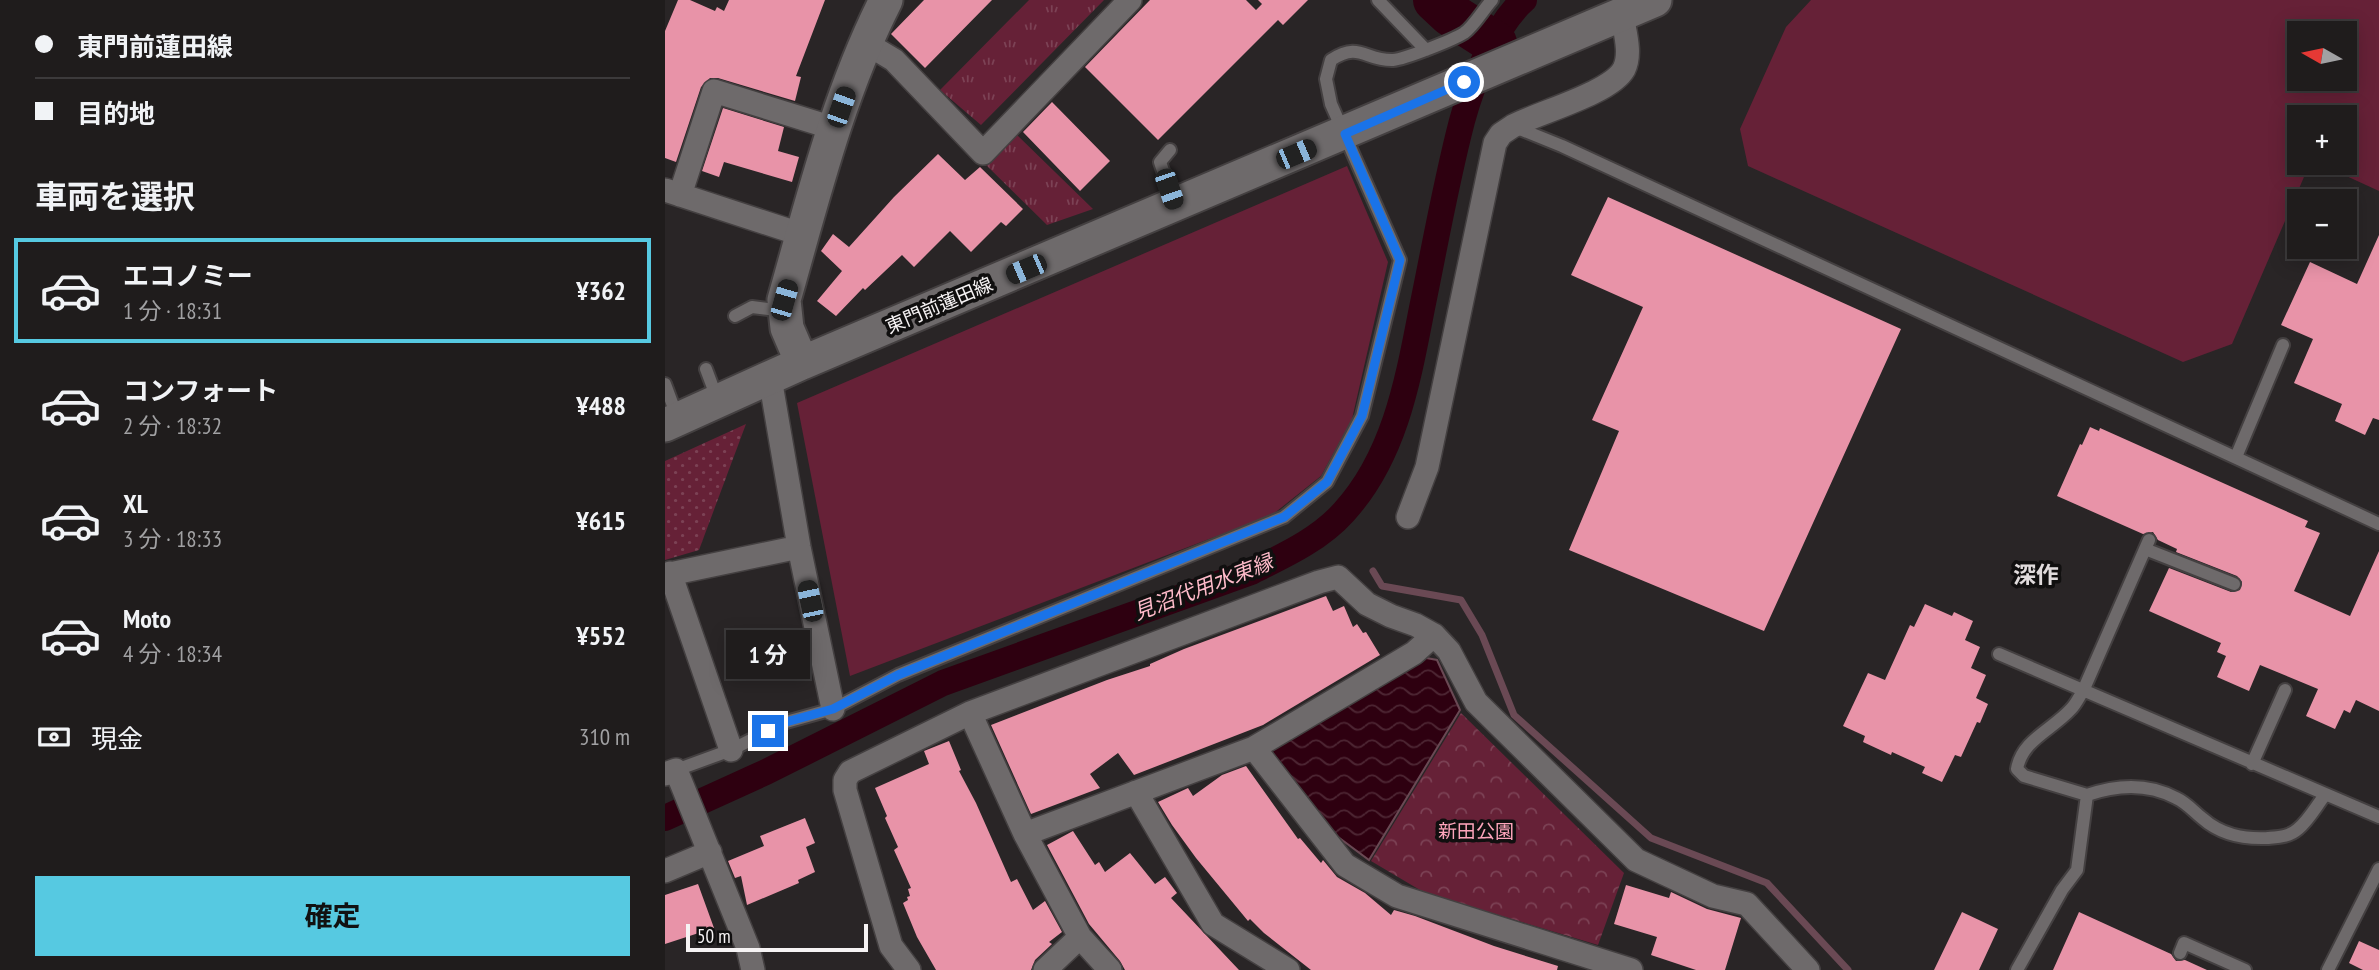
<!DOCTYPE html>
<html lang="ja">
<meta charset="utf-8">
<style>
:root{--surface:#1f1c1c;--page:#272525;--text:#f1f3f6;--muted:#a1a1a3;--line:#3c3a3b;--accent:#56c9e1}
body{margin:0;font-family:"PT Sans Narrow","Noto Sans JP",sans-serif;background:var(--page);color:var(--text);height:100vh;display:flex;flex-direction:column;font-size:26px;white-space:nowrap}
*{box-sizing:border-box;margin:0}
p{font-size:23px;color:var(--muted)}
.icon{flex:none;width:38px;height:38px;fill:none;stroke:currentColor;stroke-width:2;stroke-linecap:round;stroke-linejoin:round}
.map{position:relative;flex:1;overflow:hidden}
.side{display:flex;flex-direction:column;background:var(--surface);width:665px}
.side>*{flex:none}
.guide{display:grid;align-content:center;height:154px;padding:0 35px;background:var(--surface)}
.needle{width:46px;rotate:279deg}
.controls{position:absolute;left:1622px;top:21px;display:grid;gap:14px}
.controls a{display:grid;place-items:center;width:70px;height:70px;border-radius:0px;background:var(--surface);box-shadow:0 4px 18px #0003,0 0 0 2px var(--line);font-size:35px}
.scale{position:absolute;left:21px;bottom:18px;width:182px;box-sizing:border-box;padding-left:7px;border:4px solid #f6f3f4;border-top:0;font-size:19px;line-height:24px;white-space:nowrap;color:#f6f3f4;-webkit-text-stroke:5px #100f0f;paint-order:stroke}
.end{position:absolute;width:32px;height:32px;margin:-16px;border:9px solid #1a73e8;background:#fff;box-shadow:0 0 0 4px #fff}
.from{border-radius:50%}
.bubble{position:absolute;height:49px;border-radius:0px;background:var(--surface);box-shadow:0 4px 18px #0003,0 0 0 2px var(--line);font-size:23px;font-weight:700;line-height:49px;text-align:center}
.car{position:absolute;width:21px;height:42px;margin:-21px -10px;border-radius:9px;box-shadow:0 0 5px 2px #0007;background:linear-gradient(#222 24%,#8ab4d8 0 40%,#222 0 76%,#8ab4d8 0 86%,#222 0)}
.guide b{display:flex;align-items:center;gap:24px;height:66px;font-size:26px}
.guide b+b{border-top:2px solid var(--line)}
.guide i{width:18px;height:18px;background:var(--text)}
ul{padding:0;list-style:none}
li{display:flex;align-items:center;gap:21px;height:105px;margin:0 14px 10px;padding:0 21px;border:4px solid transparent;border-radius:0px}
li div{flex:1}
li b{display:block;font-size:26px}
li em{font-style:normal;font-weight:700}
li.selected{border-color:var(--accent)}
li>.icon{width:63px;height:63px;stroke-width:1.5}
h2{padding:0 35px;font-size:32px;line-height:84px}
.pay{display:flex;align-items:center;gap:18px;height:77px;padding:0 35px;font-size:26px}
.pay p{margin-inline-start:auto}
.primary-button{display:flex;gap:14px;margin-top:auto;padding:14px 35px}
.primary-button a{flex:1;height:80px;border-radius:0px;background:var(--accent);color:#111;font-size:28px;font-weight:700;line-height:80px;text-align:center}
main{display:flex;flex:1;min-height:0}
.map>svg:first-child{display:block}
.grass{fill:url(#grass-tufts)}
.forest{fill:url(#forest-crowns)}
.garden{fill:url(#garden-dots)}
.pitch{fill:#662137;fill-rule:evenodd}
.water{fill:url(#water-waves);stroke:#6a4954;stroke-width:2}
.lines{fill:none;stroke-linecap:round;stroke-linejoin:round}
.stream{stroke:#6a4954;stroke-width:7}
.canal{stroke:#2e0010;stroke-width:26}
.river{stroke:#2e0010;stroke-width:44}
.building{fill:#e893a8}
.service-casing{stroke:#444041;stroke-width:16}
.minor-casing{stroke:#444041;stroke-width:26}
.secondary-casing{stroke:#444041;stroke-width:37}
.service{stroke:#6e6a6b;stroke-width:12}
.minor{stroke:#6e6a6b;stroke-width:23}
.secondary{stroke:#6e6a6b;stroke-width:33}
.route{stroke:#1a73e8;stroke-width:9}
.labels{text-anchor:middle;dominant-baseline:central;stroke-width:7;stroke-linejoin:round;paint-order:stroke}
.street-label{font-size:19px;fill:#f6f3f4;stroke:#100f0f}
.park-label{font-size:19px;fill:#fea5bb;stroke:#100f0f}
.water-label{font-size:21px;font-style:italic;fill:#ffbbca;stroke:#100f0f}
.quarter-label{font-size:23px;font-weight:bold;fill:#e0dbdc;stroke:#100f0f}
</style>
<main>
<section class="side">
<div class="guide">
<b><i class="from"></i>東門前蓮田線</b>
<b><i></i>目的地</b>
</div>
<h2>車両を選択</h2>
<ul>
<li class="selected"><svg class="icon" aria-label="car" viewBox="0 0 24 24"><path d="M5 17H2v-5l4-1 3-4h7l3 4 3 1v5h-3M9 17h6M6 11h13"/><circle cx="7" cy="17" r="2"/><circle cx="17" cy="17" r="2"/></svg><div><b>エコノミー</b><p>1 分 · 18:31</p></div><em>¥362</em></li>
<li><svg class="icon" aria-label="car" viewBox="0 0 24 24"><path d="M5 17H2v-5l4-1 3-4h7l3 4 3 1v5h-3M9 17h6M6 11h13"/><circle cx="7" cy="17" r="2"/><circle cx="17" cy="17" r="2"/></svg><div><b>コンフォート</b><p>2 分 · 18:32</p></div><em>¥488</em></li>
<li><svg class="icon" aria-label="car" viewBox="0 0 24 24"><path d="M5 17H2v-5l4-1 3-4h7l3 4 3 1v5h-3M9 17h6M6 11h13"/><circle cx="7" cy="17" r="2"/><circle cx="17" cy="17" r="2"/></svg><div><b>XL</b><p>3 分 · 18:33</p></div><em>¥615</em></li>
<li><svg class="icon" aria-label="car" viewBox="0 0 24 24"><path d="M5 17H2v-5l4-1 3-4h7l3 4 3 1v5h-3M9 17h6M6 11h13"/><circle cx="7" cy="17" r="2"/><circle cx="17" cy="17" r="2"/></svg><div><b>Moto</b><p>4 分 · 18:34</p></div><em>¥552</em></li>
</ul>
<div class="pay"><svg class="icon" aria-label="cash" viewBox="0 0 24 24"><path d="M3 7h18v10H3z"/><circle cx="12" cy="12" r="2"/></svg>現金<p>310 m</p></div>
<div class="primary-button"><a>確定</a></div>
</section>
<div class="map">
<svg width="1714" height="970" viewBox="0 0 1714 970">
<defs>
<pattern id="grass-tufts" width="24" height="20" patternUnits="userSpaceOnUse" patternTransform="scale(1.75)"><rect width="24" height="20" fill="#662137"/><path d="M3 7l-1-3M5 7V3M7 7l1-3M15 17l-1-3M17 17v-4M19 17l1-3" fill="none" stroke="#7c4255"/></pattern>
<pattern id="forest-crowns" width="20" height="18" patternUnits="userSpaceOnUse" patternTransform="scale(1.75)"><rect width="20" height="18" fill="#662137"/><path d="M2 6a3 3 0 1 1 6 0M12 15a3 3 0 1 1 6 0" fill="none" stroke="#7c4255"/></pattern>
<pattern id="garden-dots" width="8" height="8" patternUnits="userSpaceOnUse" patternTransform="scale(1.75)"><rect width="8" height="8" fill="#662137"/><path d="M2 2h.1M6 6h.1" fill="none" stroke="#7c4255" stroke-width="1.8" stroke-linecap="round"/></pattern>
<pattern id="water-waves" width="16" height="10" patternUnits="userSpaceOnUse" patternTransform="scale(1.75)"><rect width="16" height="10" fill="#2e0010"/><path d="M0 5q4-4 8 0t8 0" fill="none" stroke="#4d2633"/></pattern>
</defs>
<rect width="100%" height="100%" fill="#292526"/>
<path class="grass" d="M 364,0 L 439,0 L 316,125 L 275,90 Z
M 349,132 L 428,209 L 382,225 L 318,162 Z"/>
<path class="forest" d="M 796,713 L 959,873 L 933,945 L 760,893 L 706,861 Z"/>
<path class="garden" d="M 81,424 L 34,550 L 0,560 L 0,461 Z"/>
<path class="pitch" d="M 1146,0 L 1714,0 L 1714,191 L 1653,163 L 1680,163 L 1680,117 L 1634,117 L 1634,163 L 1645,163 L 1567,344 L 1518,362 L 1083,166 L 1075,129 L 1121,27 ZM 1634,33 L 1680,33 L 1680,79 L 1634,79 Z
M 682,166 L 723,262 L 687,419 L 656,476 L 607,515 L 185,676 L 132,403 Z"/>
<path class="water" d="M 756,657 L 772,660 L 795,710 L 704,860 L 665,831 L 607,761 L 607,746 Z"/>
<g class="lines">
<path class="stream" d="M 708,571 L 717,586 L 796,600 L 817,635 L 849,715 L 986,838 L 1102,883 L 1183,970"/>
<path class="canal" d="M 0,818 L 101,772 L 278,683 L 586,572 C 618,556 654,540 679,512 C 730,456 743,380 757,308 C 770,245 781,182 797,121 C 807,84 830,25 859,0"/>
<path class="river" d="M 770,0 L 785,14 L 830,43"/>
</g>
<path class="building" d="M 13,0 L 25,0 L 50,11 L 52,7 L 59,11 L 64,0 L 160,0 L 131,76 L 136,77 L 130,101 L 53,78 L 45,78 L 36,87 L 11,162 L 0,158 L 0,31 Z
M 259,0 L 327,0 L 260,68 L 226,34 Z
M 485,0 L 581,0 L 591,10 L 597,4 L 593,0 L 643,0 L 618,25 L 613,20 L 493,140 L 420,67 Z
M 387,102 L 445,161 L 415,191 L 358,132 Z
M 58,108 L 119,127 L 113,151 L 134,157 L 127,182 L 59,162 L 54,177 L 37,171 Z
M 273,154 L 300,180 L 315,167 L 358,209 L 341,226 L 336,222 L 306,252 L 285,231 L 249,267 L 237,255 L 200,290 L 198,288 L 171,316 L 152,301 L 177,271 L 156,251 L 168,234 L 184,247 L 229,197 Z
M 943,197 L 1236,329 L 1099,631 L 904,550 L 954,431 L 927,420 L 978,307 L 906,275 Z
M 1714,235 L 1714,420 L 1708,418 L 1700,435 L 1670,421 L 1677,404 L 1629,383 L 1648,339 L 1616,325 L 1645,262 L 1692,284 Z
M 1425,427 L 1434,431 L 1435,428 L 1643,521 L 1640,527 L 1655,533 L 1629,591 L 1685,616 L 1714,551 L 1714,711 L 1691,700 L 1685,713 L 1679,710 L 1670,729 L 1641,716 L 1653,689 L 1595,665 L 1584,691 L 1552,677 L 1561,656 L 1552,652 L 1556,643 L 1484,611 L 1504,568 L 1566,592 L 1575,590 L 1577,582 L 1572,576 L 1511,552 L 1512,549 L 1493,540 L 1488,532 L 1478,534 L 1392,496 L 1415,444 L 1417,445 Z
M 661,596 L 668,611 L 679,606 L 688,627 L 692,624 L 698,633 L 701,632 L 715,655 L 598,725 L 469,775 L 453,753 L 425,774 L 435,788 L 366,814 L 326,725 L 442,680 L 485,666 L 485,664 L 519,649 Z
M 1260,604 L 1287,616 L 1289,612 L 1308,621 L 1300,640 L 1315,647 L 1306,668 L 1321,675 L 1311,698 L 1323,704 L 1315,723 L 1312,722 L 1296,757 L 1290,755 L 1277,782 L 1257,773 L 1260,767 L 1227,752 L 1226,755 L 1198,742 L 1200,736 L 1178,726 L 1203,673 L 1220,680 L 1245,625 L 1249,627 Z
M 284,741 L 296,770 L 294,771 L 311,803 L 346,882 L 352,879 L 368,910 L 380,901 L 397,932 L 384,942 L 387,944 L 370,960 L 366,970 L 271,970 L 252,937 L 238,903 L 243,900 L 242,897 L 245,896 L 243,889 L 246,888 L 229,850 L 233,847 L 220,818 L 222,816 L 210,788 L 264,764 L 259,751 Z
M 581,766 L 633,839 L 635,838 L 656,863 L 658,860 L 672,877 L 700,893 L 726,915 L 729,910 L 750,916 L 829,946 L 893,966 L 892,970 L 646,970 L 599,933 L 585,919 L 583,921 L 531,858 L 507,825 L 493,802 L 523,788 L 528,796 L 557,775 Z
M 140,818 L 150,843 L 141,847 L 150,872 L 133,880 L 134,883 L 82,905 L 76,876 L 70,878 L 63,861 L 99,846 L 95,836 Z
M 408,831 L 430,865 L 434,862 L 440,872 L 465,853 L 490,884 L 500,877 L 512,893 L 506,898 L 574,970 L 460,970 L 455,961 L 424,924 L 382,845 Z
M 33,884 L 49,928 L 0,944 L 0,895 Z
M 961,885 L 1004,898 L 1006,892 L 1042,909 L 1076,918 L 1060,970 L 1031,970 L 986,955 L 992,937 L 949,924 Z
M 1297,912 L 1333,929 L 1314,970 L 1269,970 Z
M 1414,912 L 1506,954 L 1511,961 L 1520,960 L 1542,970 L 1388,970 Z
M 1694,941 L 1714,950 L 1714,970 L 1698,970 L 1684,963 Z"/>
<g class="lines">
<g class="service-casing">
<path id="service" d="M 713,0 L 761,50
M 850,127 L 897,146 L 1714,524
M 505,150 L 495,162 L 509,203
M 70,316 L 87,307 L 119,311
M 41,369 L 53,401
M 0,384 L 13,419
M 1571,457 L 1618,345
M 1480,549 L 1569,584
M 1334,654 L 1714,817
M 1587,764 L 1620,690
M 11,770 L 66,750 L 121,722 L 168,709 L 233,675 L 619,517 L 662,482 L 697,416 L 735,260 L 666,104 L 661,79 L 666,60 C 695,41 700,61 728,60 C 740,59 788,40 799,33 C 809,26 818,10 827,0
M 1422,795 L 1359,776 L 1352,769 C 1357,740 1387,730 1406,709 C 1411,704 1414,697 1418,691 L 1484,540
M 1515,953 L 1519,943 L 1580,970
M 1352,970 L 1397,890 L 1412,870 L 1422,795 C 1451,785 1483,783 1511,798 C 1522,803 1528,811 1537,818 C 1556,835 1578,839 1602,838 C 1614,837 1624,837 1633,829 C 1644,820 1652,805 1660,795
M 1663,970 L 1714,869"/>
</g>
<g class="minor-casing">
<path id="minor" d="M 199,42 L 229,60 L 318,153 L 465,0
M 0,190 L 138,235
M 15,195 L 49,91 L 168,128
M 105,378 L 134,547 L 168,709
M 743,517 L 762,467 L 830,143 L 836,134 L 848,126 C 875,112 946,93 959,69 C 967,53 959,30 957,14
M 5,573 L 66,750
M 0,575 L 134,547
M 305,713 L 360,834 L 415,937 L 445,970
M 589,748 L 680,865 L 732,896 L 966,970
M 0,774 L 11,770 L 83,948 L 88,970
M 471,792 L 548,924 L 623,970
M 360,834 L 589,748 L 749,653 L 769,635
M 0,871 L 45,852
M 244,970 L 226,946 L 180,790 L 180,780 L 185,772 L 305,713 L 654,582 L 673,577 L 702,604 L 726,616 L 751,625 L 769,635 L 784,651 L 811,702 L 971,860 L 1048,896 L 1082,904 L 1143,970
M 380,970 L 415,937"/>
</g>
<g class="secondary-casing">
<path id="secondary" d="M 137,363 L 122,328 L 119,300 C 148,198 173,95 221,0
M 0,425 L 137,363 L 990,0"/>
</g>
<use href="#service" class="service"/>
<use href="#minor" class="minor"/>
<use href="#secondary" class="secondary"/>
</g>
<g class="lines">
<path class="route" d="M 103,731 L 121,722 L 168,709 L 233,675 L 619,517 L 662,482 L 697,416 L 735,260 L 680,134 L 799,82"/>
</g>
<g class="labels">
<g class="street-label">
<text transform="translate(274 305) rotate(-23)">東門前蓮田線</text>
</g>
<g class="park-label">
<text x="811" y="831">新田公園</text>
</g>
<g class="water-label">
<text transform="translate(538 587) rotate(-21)">見沼代用水東縁</text>
</g>
<g class="quarter-label">
<text x="1371" y="574">深作</text>
</g>
</g>
</svg>
<div class="controls">
<a><svg class="needle" viewBox="-14 -14 28 28"><path d="M0-13l5 13h-10z" fill="#e53935"/><path d="M0 13l5-13h-10z" fill="#a1a1a3"/></svg></a>
<a>+</a>
<a>−</a>
</div>
<div class="scale">50 m</div>
<i class="end from" style="left:799px;top:82px"></i>
<i class="end" style="left:103px;top:731px"></i>
<div class="bubble" style="left:61px;top:630px;width:84px">1 分</div>
<i class="car" style="left:176px;top:107px;rotate:19deg"></i>
<i class="car" style="left:631px;top:154px;rotate:67deg"></i>
<i class="car" style="left:504px;top:189px;rotate:161deg"></i>
<i class="car" style="left:361px;top:269px;rotate:247deg"></i>
<i class="car" style="left:119px;top:300px;rotate:16deg"></i>
<i class="car" style="left:145px;top:601px;rotate:348deg"></i>
</div>
</main>
